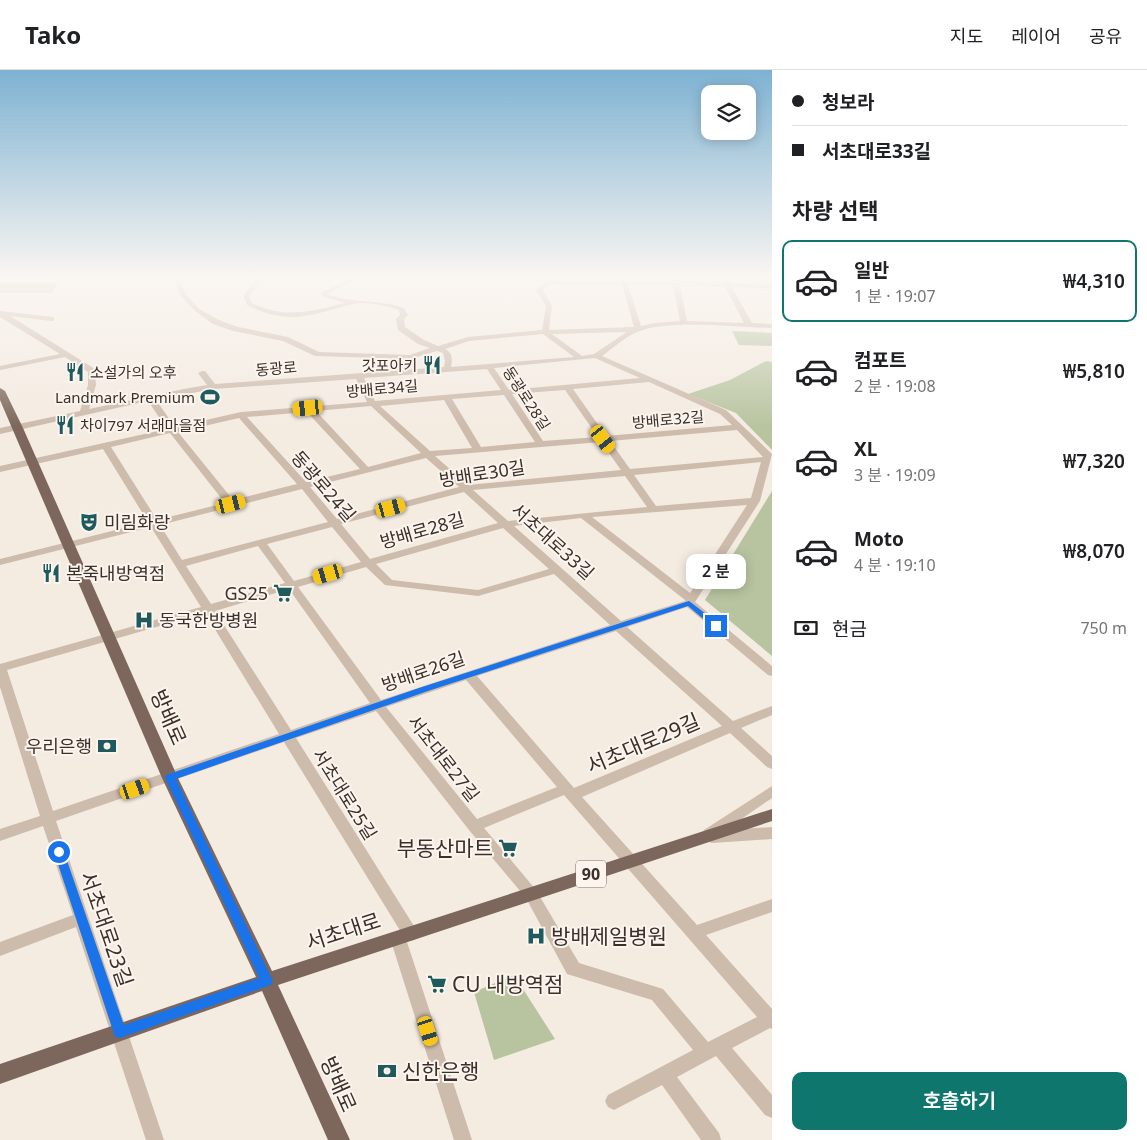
<!DOCTYPE html>
<html lang="ko">
<meta charset="utf-8">
<style>
:root{--surface:#fff;--page:#f6f6f6;--text:#202124;--muted:#757577;--line:#e0e0e0;--accent:#0f766e}
body{margin:0;font-family:"Noto Sans","Noto Sans KR",sans-serif;background:var(--page);color:var(--text);height:100vh;display:flex;flex-direction:column;font-size:19px;white-space:nowrap}
*{box-sizing:border-box;margin:0}
p{font-size:16px;color:var(--muted)}
.icon{flex:none;width:28px;height:28px;fill:none;stroke:currentColor;stroke-width:2;stroke-linecap:round;stroke-linejoin:round}
.map{position:relative;flex:1;overflow:hidden}
.details{display:flex;flex-direction:column;background:var(--surface);width:375px}
.details>*{flex:none}
.guide{display:grid;align-content:center;height:110px;padding:0 20px;background:var(--surface)}
.buttons{position:absolute;left:701px;top:15px;display:grid;gap:10px}
.buttons a{display:grid;place-items:center;width:55px;height:55px;border-radius:10px;background:var(--surface);box-shadow:0 2px 12px #0003;font-size:25px}
.end{position:absolute;width:22px;height:22px;margin:-11px;border:6px solid #1a73e8;background:#fff;box-shadow:0 0 0 2px #fff}
.from{border-radius:50%}
.bubble{position:absolute;height:35px;border-radius:10px;background:var(--surface);box-shadow:0 2px 12px #0003;font-size:16px;font-weight:600;line-height:35px;text-align:center}
.car{position:absolute;width:15px;height:30px;margin:-15px -8px;border-radius:6px;box-shadow:0 0 4px 1px #0007;background:linear-gradient(#f5c518 24%,#345 0 40%,#f5c518 0 76%,#345 0 86%,#f5c518 0)}
.guide b{display:flex;align-items:center;gap:18px;height:48px;font-size:19px}
.guide b+b{border-top:1px solid var(--line)}
.guide i{width:12px;height:12px;background:var(--text)}
ul{padding:0;list-style:none}
li{display:flex;align-items:center;gap:15px;height:82px;margin:0 10px 8px;padding:0 10px;border:2px solid transparent;border-radius:10px}
li div{flex:1}
li b{display:block;font-size:19px}
li em{font-style:normal;font-weight:600}
li.active{border-color:var(--accent)}
li>.icon{width:45px;height:45px;stroke-width:1.5}
h2{padding:0 20px;font-size:22px;line-height:60px}
.pay{display:flex;align-items:center;gap:12px;height:55px;padding:0 20px;font-size:19px}
.pay p{margin-inline-start:auto}
.primary-button{display:flex;gap:10px;margin-top:auto;padding:10px 20px}
.primary-button a{flex:1;height:58px;border-radius:10px;background:var(--accent);color:#fff;font-size:20px;font-weight:600;line-height:58px;text-align:center}
header{display:flex;align-items:center;gap:30px;box-sizing:border-box;height:70px;padding:0 25px;background:var(--surface);border-bottom:1px solid var(--line)}
header strong{font-size:24px}
nav{display:flex;gap:28px;margin-inline-start:auto;font-size:18px}
main{display:flex;flex:1;min-height:0}
.map>svg:first-child{display:block}
.green{fill:#b8c4a0}
.lines{fill:none;stroke-linecap:round;stroke-linejoin:round}
.minor{fill:#cdbbac;fill-rule:evenodd}
.major{fill:#7d675c;fill-rule:evenodd}
.route{fill:#1a73e8}
.labels{text-anchor:middle;dominant-baseline:central;stroke-width:4;stroke-linejoin:round;paint-order:stroke}
.far-poi-label{font-size:15px;fill:#3b302b;stroke:#fbf5ee;text-anchor:end}
.far-street-label{font-size:15px;fill:#3b302b;stroke:#fbf5ee}
.shield{fill:#fbf5ee;stroke:#756b66;stroke-width:1}
.shield-label{font-size:16px;font-weight:bold;fill:#3b302b}
.street-label{font-size:18px;fill:#3b302b;stroke:#fbf5ee}
.poi-label{font-size:18px;fill:#3b302b;stroke:#fbf5ee;text-anchor:start}
.near-street-label{font-size:21px;fill:#3b302b;stroke:#fbf5ee}
.near-poi-label{font-size:21px;fill:#3b302b;stroke:#fbf5ee;text-anchor:start}
</style>
<header>
<strong>Tako</strong>
<nav><a>지도</a><a>레이어</a><a>공유</a></nav>
</header>
<main>
<div class="map">
<svg width="772" height="1070" viewBox="0 0 772 1070">
<rect width="100%" height="100%" fill="#f4ebe1"/>
<path class="green" d="M 59,211 L 52,223 L 0,223 L 0,212 Z
M 732,261 L 772,263 L 772,276 L 739,275 Z
M 766,291 L 772,292 L 772,380 L 736,343 L 688,324 L 730,310 Z
M 772,421 L 772,586 L 705,530 Z
M 514,905 L 555,969 L 494,990 L 474,922 Z"/>
<g class="lines">
<path class="minor" d="M 174,208 L 180,208 L 185,223 L 199,239 L 219,250 L 238,257 L 288,267 L 319,282 L 410,285 L 430,278 L 418,274 L 398,260 L 396,249 L 400,245 L 399,240 C 388,236 365,231 353,234 C 312,244 290,257 247,235 L 243,226 L 257,208 L 263,208 L 249,226 L 252,233 C 286,249 310,242 345,233 L 322,226 L 321,223 L 352,208 L 359,208 L 327,224 C 352,234 379,229 404,238 L 408,245 L 404,249 L 405,257 L 424,270 L 438,276 L 468,267 L 542,260 L 546,236 L 536,220 L 550,208 L 557,208 L 554,211 L 621,211 L 620,208 L 626,208 L 627,211 L 672,211 L 672,208 L 678,208 L 679,211 L 723,213 L 721,209 L 726,208 L 730,213 L 772,215 L 772,219 L 732,217 L 752,253 L 772,254 L 772,258 C 738,257 666,249 637,262 C 625,267 613,278 602,286 L 726,340 L 772,384 L 760,431 L 695,532 L 772,596 L 772,606 L 768,605 L 687,537 L 627,557 L 733,651 L 772,636 L 772,645 L 741,658 L 772,686 L 772,699 L 767,697 L 730,663 L 582,727 L 697,855 L 772,829 L 772,842 L 706,865 L 772,939 L 772,959 L 770,958 L 732,978 L 772,1025 L 772,1048 L 765,1045 L 716,986 L 677,1007 L 719,1063 L 721,1070 L 701,1070 L 662,1015 L 614,1040 L 608,1037 L 605,1031 L 608,1025 L 693,980 L 652,930 L 567,904 L 526,828 L 469,760 L 376,641 L 296,668 L 419,864 L 417,869 L 411,871 L 406,869 L 472,1070 L 454,1070 L 390,868 L 392,863 L 398,861 L 401,862 L 284,672 L 56,751 L 164,1070 L 146,1070 L 76,857 L 0,886 L 0,872 L 73,845 L 43,756 L 0,771 L 0,759 L 40,746 L 0,617 L 0,594 L 201,537 L 151,457 L 0,495 L 0,489 L 148,452 L 103,379 L 0,402 L 0,396 L 167,359 L 148,331 L 0,364 L 0,358 L 80,341 L 88,315 L 88,302 L 65,287 L 0,300 L 0,296 L 60,284 L 0,247 L 0,241 L 54,247 L 54,251 L 51,251 L 10,246 L 95,299 L 96,315 L 89,339 L 184,319 L 207,315 L 198,303 L 202,301 L 205,301 L 215,314 L 444,297 L 445,291 L 443,283 L 437,281 L 410,289 L 315,286 L 283,271 L 233,261 L 213,254 L 195,241 L 180,225 ZM 550,215 L 622,215 L 634,257 L 549,260 L 552,236 L 543,220 ZM 628,215 L 673,215 L 680,251 L 655,253 L 641,256 ZM 680,215 L 725,217 L 744,253 L 687,251 ZM 627,262 L 594,284 L 582,286 L 552,264 ZM 543,264 L 574,287 L 451,297 C 453,289 452,282 445,279 L 469,271 ZM 595,288 L 640,308 L 509,320 L 494,298 ZM 487,299 L 501,320 L 375,331 L 364,308 ZM 356,309 L 367,332 L 241,342 L 175,357 L 156,330 L 213,319 ZM 649,312 L 720,344 L 732,355 L 606,366 L 573,319 ZM 565,320 L 598,367 L 543,371 L 512,324 ZM 504,325 L 535,372 L 481,377 L 452,329 ZM 444,330 L 472,378 L 430,381 L 380,336 ZM 371,336 L 421,383 L 368,397 L 316,341 ZM 307,342 L 360,399 L 306,412 L 247,347 ZM 239,348 L 297,414 L 233,430 L 178,362 ZM 737,360 L 763,387 L 630,399 L 610,371 ZM 170,363 L 225,433 L 157,450 L 111,377 ZM 601,372 L 621,400 L 468,415 L 435,386 ZM 426,388 L 459,417 L 337,449 L 310,417 ZM 761,392 L 751,428 L 656,436 L 634,405 ZM 625,406 L 647,437 L 508,451 L 473,420 ZM 302,419 L 328,452 L 182,490 L 160,455 ZM 464,422 L 498,453 L 370,489 L 341,454 ZM 747,435 L 690,523 L 592,447 ZM 581,448 L 685,530 L 685,531 L 621,551 L 514,456 ZM 332,457 L 361,492 L 294,511 L 267,474 ZM 503,458 L 549,499 L 478,520 L 392,510 L 376,494 ZM 258,476 L 285,513 L 211,534 L 186,496 ZM 366,497 L 385,515 L 478,526 L 554,504 L 610,555 L 381,630 L 298,517 ZM 289,519 L 370,633 L 291,660 L 215,541 ZM 205,543 L 279,664 L 53,741 L 7,600 ZM 616,561 L 722,656 L 574,718 L 477,606 ZM 466,610 L 557,717 L 477,749 L 386,637 ZM 564,725 L 757,947 L 708,972 L 663,919 L 579,893 L 536,820 L 484,758 Z
M 772,716 L 772,728 L 725,760 L 772,757 L 772,769 L 712,773 L 707,771 L 702,764 L 704,760 Z"/>
<path class="major" d="M 0,318 L 5,321 L 23,358 L 178,708 L 272,901 L 772,739 L 772,751 L 278,915 L 350,1070 L 328,1070 L 262,921 L 0,1014 L 0,994 L 256,907 L 162,708 L 0,330 Z"/>
</g>
<linearGradient id="sky" x2="0" y2="1"><stop stop-color="#7eb2d2"/><stop offset="0.58" stop-color="#faf6f2"/><stop offset="1" stop-color="#faf6f2" stop-opacity="0"/></linearGradient>
<rect width="772" height="357" fill="url(#sky)"/>
<path class="route" d="M 689,531 L 719,554 L 719,558 L 714,558 L 688,536 L 428,621 L 176,709 L 273,911 L 271,915 L 120,968 L 115,967 L 54,782 L 55,779 L 59,778 L 64,782 L 124,955 L 259,908 L 165,708 L 166,705 L 422,617 Z"/>
<defs>
<g id="restaurant-bare" transform="scale(1.5)"><path d="M-5-6h1v4h1v-4h1v4h1v-4h1v5L-1.5 .5V6h-2V.5L-5-1ZM5-6V6H3V1.5H1.5Q1.5-4 5-6Z" fill="#1f5a5e" stroke="#fbf5ee" stroke-width="2.5" paint-order="stroke"/></g>
<g id="stadium-bare" transform="scale(1.5)"><path d="M0-5a6.5 5 0 1 0 0 10a6.5 5 0 1 0 0-10ZM-3.5-1.8h7v3.6h-7Z" fill="#1f5a5e" stroke="#fbf5ee" stroke-width="2.5" paint-order="stroke"/></g>
<g id="theatre-bare" transform="scale(1.5)"><path d="M-5-5.5Q0-4 5-5.5V0Q5 5 0 6Q-5 5-5 0ZM-3.3-2.5H-1v1.5H-3.3ZM1-2.5H3.3v1.5H1ZM-2.8 1Q0 5.5 2.8 1Z" fill="#1f5a5e" stroke="#fbf5ee" stroke-width="2.5" paint-order="stroke"/></g>
<g id="supermarket-bare" transform="scale(1.5)"><path d="M-6-5.5h2.5l.6 2H6L4.5 2H-2.5L-4.4-4H-6ZM-1.5 3.2a1.3 1.3 0 1 0 .1 0ZM3 3.2a1.3 1.3 0 1 0 .1 0Z" fill="#1f5a5e" stroke="#fbf5ee" stroke-width="2.5" paint-order="stroke"/></g>
<g id="hospital-bare" transform="scale(1.5)"><path d="M-5-5h3v3.5h4V-5h3V5h-3V1.5h-4V5h-3Z" fill="#1f5a5e" stroke="#fbf5ee" stroke-width="2.5" paint-order="stroke"/></g>
<g id="bank-bare" transform="scale(1.5)"><path d="M-6-4H6V4H-6ZM0-2.3a2.3 2.3 0 1 0 0 4.6a2.3 2.3 0 1 0 0-4.6Z" fill="#1f5a5e" stroke="#fbf5ee" stroke-width="2.5" paint-order="stroke"/></g>
</defs>
<g fill-rule="evenodd">
<use href="#restaurant-bare" x="432" y="295"/>
<use href="#restaurant-bare" x="75" y="302"/>
<use href="#stadium-bare" x="210" y="327"/>
<use href="#restaurant-bare" x="65" y="355"/>
<use href="#theatre-bare" x="89" y="452"/>
<use href="#restaurant-bare" x="51" y="503"/>
<use href="#supermarket-bare" x="283" y="523"/>
<use href="#hospital-bare" x="144" y="550"/>
<use href="#bank-bare" x="107" y="676"/>
<use href="#supermarket-bare" x="508" y="778"/>
<use href="#hospital-bare" x="536" y="866"/>
<use href="#supermarket-bare" x="437" y="914"/>
<use href="#bank-bare" x="387" y="1001"/>
</g>
<g class="labels">
<g class="far-poi-label">
<text x="417" y="295">갓포아키</text>
<text x="90" y="302" text-anchor="start">소설가의 오후</text>
<text x="195" y="327">Landmark Premium</text>
<text x="80" y="355" text-anchor="start">차이797 서래마을점</text>
</g>
<g class="far-street-label">
<text transform="translate(276 298) rotate(-5)">동광로</text>
<text transform="translate(382 318) rotate(-5)">방배로34길</text>
<text transform="translate(527 328) rotate(57)">동광로28길</text>
<text transform="translate(668 349) rotate(-5)">방배로32길</text>
</g>
<rect class="shield" x="576" y="790.5" width="30" height="27" rx="4"/>
<g class="shield-label">
<text x="591" y="804">90</text>
</g>
<g class="street-label">
<text transform="translate(482 403) rotate(-9)">방배로30길</text>
<text transform="translate(324 416) rotate(49)">동광로24길</text>
<text transform="translate(422 460) rotate(-16)">방배로28길</text>
<text transform="translate(553 471) rotate(42)">서초대로33길</text>
<text transform="translate(423 601) rotate(-19)">방배로26길</text>
<text transform="translate(444 688) rotate(52)">서초대로27길</text>
<text transform="translate(345 724) rotate(58)">서초대로25길</text>
</g>
<g class="poi-label">
<text x="104" y="452">미림화랑</text>
<text x="66" y="503">본죽내방역점</text>
<text x="268" y="523" text-anchor="end">GS25</text>
<text x="159" y="550">동국한방병원</text>
<text x="92" y="676" text-anchor="end">우리은행</text>
</g>
<g class="near-street-label">
<text transform="translate(169 647) rotate(66)">방배로</text>
<text transform="translate(643 673) rotate(-23)">서초대로29길</text>
<text transform="translate(107 859) rotate(71)">서초대로23길</text>
<text transform="translate(343 861) rotate(-18)">서초대로</text>
<text transform="translate(339 1014) rotate(66)">방배로</text>
</g>
<g class="near-poi-label">
<text x="493" y="778" text-anchor="end">부동산마트</text>
<text x="551" y="866">방배제일병원</text>
<text x="452" y="914">CU 내방역점</text>
<text x="402" y="1001">신한은행</text>
</g>
</g>
</svg>
<div class="buttons">
<a><svg class="icon" aria-label="layers" viewBox="0 0 24 24"><path d="M12 4l9 5-9 5-9-5zM3 14l9 5 9-5"/></svg></a>
</div>
<i class="end from" style="left:59px;top:782px"></i>
<i class="end" style="left:716px;top:556px"></i>
<div class="bubble" style="left:686px;top:484px;width:60px">2 분</div>
<i class="car" style="left:308px;top:338px;rotate:264deg"></i>
<i class="car" style="left:603px;top:369px;rotate:143deg"></i>
<i class="car" style="left:231px;top:434px;rotate:76deg"></i>
<i class="car" style="left:391px;top:438px;rotate:75deg"></i>
<i class="car" style="left:328px;top:504px;rotate:254deg"></i>
<i class="car" style="left:135px;top:719px;rotate:71deg"></i>
<i class="car" style="left:428px;top:961px;rotate:162deg"></i>
</div>
<section class="details">
<div class="guide">
<b><i class="from"></i>청보라</b>
<b><i></i>서초대로33길</b>
</div>
<h2>차량 선택</h2>
<ul>
<li class="active"><svg class="icon" aria-label="car" viewBox="0 0 24 24"><path d="M5 17H2v-5l4-1 3-4h7l3 4 3 1v5h-3M9 17h6M6 11h13"/><circle cx="7" cy="17" r="2"/><circle cx="17" cy="17" r="2"/></svg><div><b>일반</b><p>1 분 · 19:07</p></div><em>₩4,310</em></li>
<li><svg class="icon" aria-label="car" viewBox="0 0 24 24"><path d="M5 17H2v-5l4-1 3-4h7l3 4 3 1v5h-3M9 17h6M6 11h13"/><circle cx="7" cy="17" r="2"/><circle cx="17" cy="17" r="2"/></svg><div><b>컴포트</b><p>2 분 · 19:08</p></div><em>₩5,810</em></li>
<li><svg class="icon" aria-label="car" viewBox="0 0 24 24"><path d="M5 17H2v-5l4-1 3-4h7l3 4 3 1v5h-3M9 17h6M6 11h13"/><circle cx="7" cy="17" r="2"/><circle cx="17" cy="17" r="2"/></svg><div><b>XL</b><p>3 분 · 19:09</p></div><em>₩7,320</em></li>
<li><svg class="icon" aria-label="car" viewBox="0 0 24 24"><path d="M5 17H2v-5l4-1 3-4h7l3 4 3 1v5h-3M9 17h6M6 11h13"/><circle cx="7" cy="17" r="2"/><circle cx="17" cy="17" r="2"/></svg><div><b>Moto</b><p>4 분 · 19:10</p></div><em>₩8,070</em></li>
</ul>
<div class="pay"><svg class="icon" aria-label="cash" viewBox="0 0 24 24"><path d="M3 7h18v10H3z"/><circle cx="12" cy="12" r="2"/></svg>현금<p>750 m</p></div>
<div class="primary-button"><a>호출하기</a></div>
</section>
</main>
